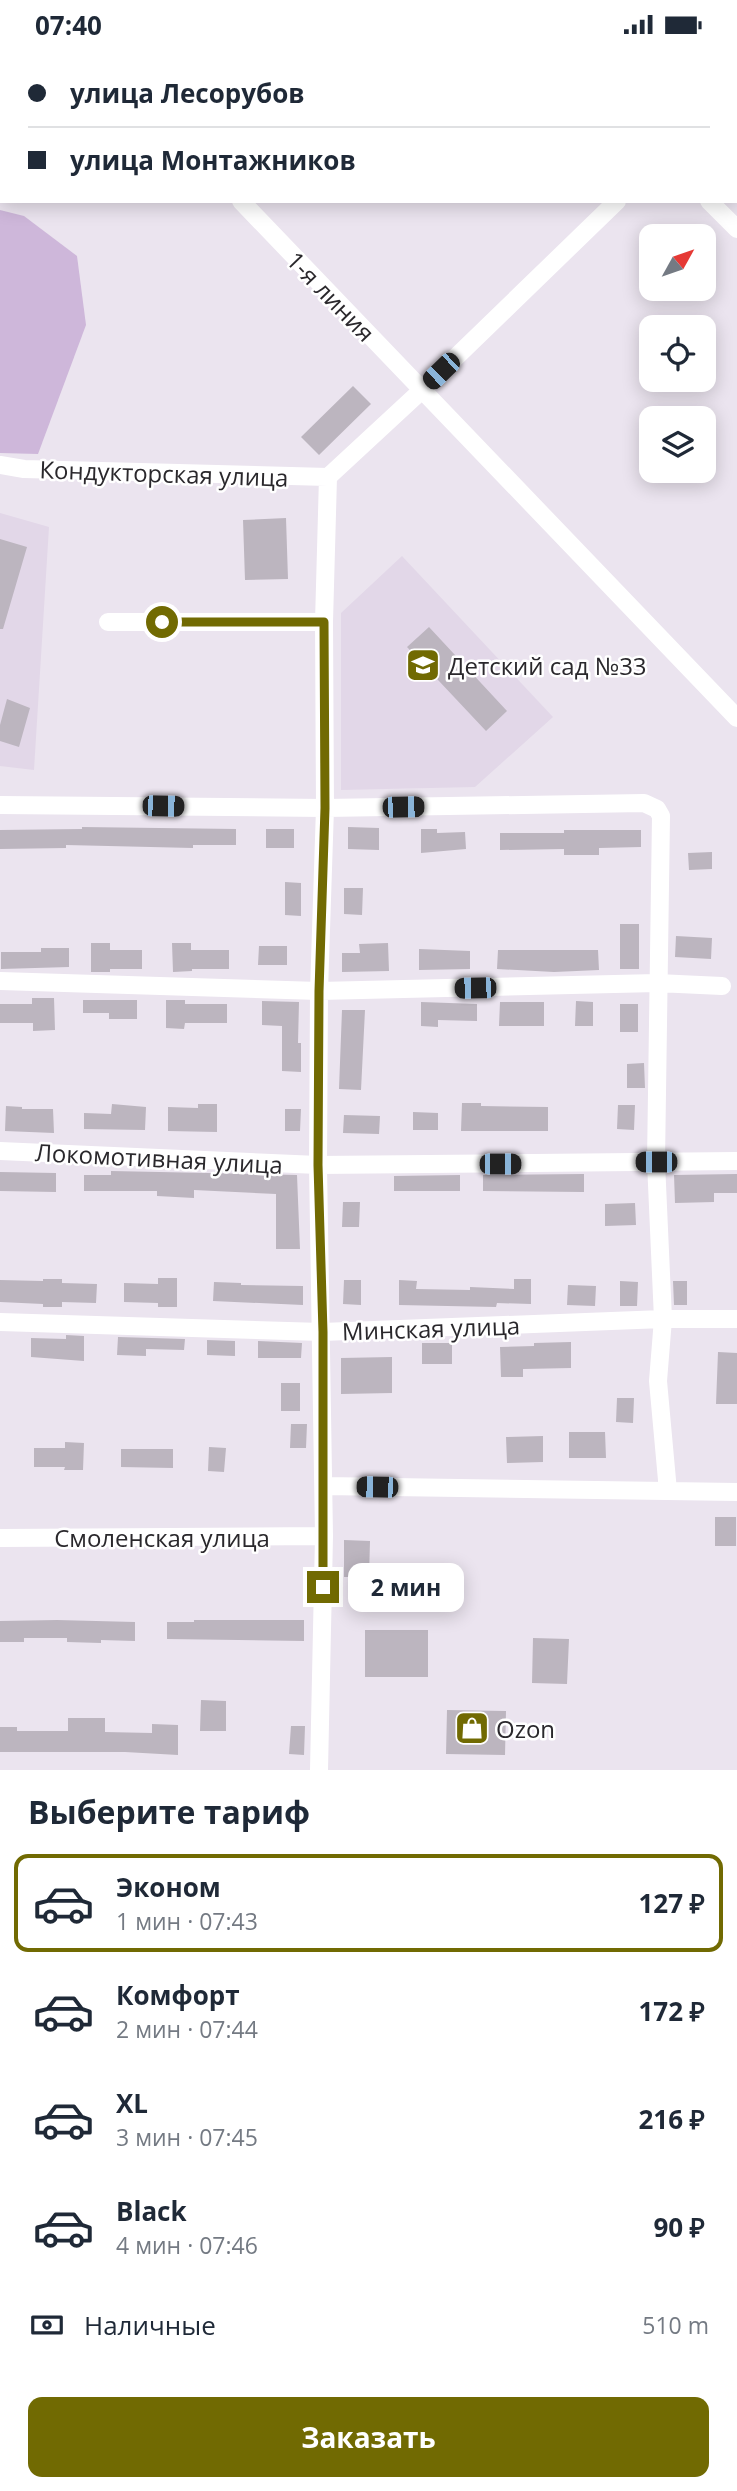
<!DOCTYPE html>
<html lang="ru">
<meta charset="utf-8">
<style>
:root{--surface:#fff;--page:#f6f6f7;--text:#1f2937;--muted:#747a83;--line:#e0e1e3;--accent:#716a02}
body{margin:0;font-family:"Open Sans",sans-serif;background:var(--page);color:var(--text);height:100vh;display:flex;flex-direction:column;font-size:26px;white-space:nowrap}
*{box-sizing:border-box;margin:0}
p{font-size:23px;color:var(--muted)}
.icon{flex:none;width:38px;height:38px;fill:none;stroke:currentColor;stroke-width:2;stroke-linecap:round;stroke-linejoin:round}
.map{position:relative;height:1721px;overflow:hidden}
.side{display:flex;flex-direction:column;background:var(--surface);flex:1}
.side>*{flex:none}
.hud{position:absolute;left:0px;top:0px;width:738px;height:154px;box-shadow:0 4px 18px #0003;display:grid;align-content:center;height:154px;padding:0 28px;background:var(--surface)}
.needle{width:46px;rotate:50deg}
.fabs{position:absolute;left:639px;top:175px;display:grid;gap:14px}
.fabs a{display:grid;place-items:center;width:77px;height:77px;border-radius:14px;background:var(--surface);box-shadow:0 4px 18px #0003;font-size:35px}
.end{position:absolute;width:32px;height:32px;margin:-16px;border:9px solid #716a02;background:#fff;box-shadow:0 0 0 4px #fff}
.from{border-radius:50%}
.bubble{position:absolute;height:49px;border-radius:14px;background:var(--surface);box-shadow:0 4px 18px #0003;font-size:23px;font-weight:700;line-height:49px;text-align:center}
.car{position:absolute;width:21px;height:42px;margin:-21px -10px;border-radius:9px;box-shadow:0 0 5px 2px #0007;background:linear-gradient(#222 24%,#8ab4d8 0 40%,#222 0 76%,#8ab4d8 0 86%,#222 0)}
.hud b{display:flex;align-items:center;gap:24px;height:66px;font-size:26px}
.hud b+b{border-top:2px solid var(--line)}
.hud i{width:18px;height:18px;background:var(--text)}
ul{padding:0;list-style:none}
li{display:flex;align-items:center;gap:21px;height:98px;margin:0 14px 10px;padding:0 14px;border:4px solid transparent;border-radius:14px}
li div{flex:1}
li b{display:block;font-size:26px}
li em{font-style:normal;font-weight:700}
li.active{border-color:var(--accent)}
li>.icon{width:63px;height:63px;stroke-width:1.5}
h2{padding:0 28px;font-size:32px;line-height:84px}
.pay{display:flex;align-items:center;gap:18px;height:77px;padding:0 28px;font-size:26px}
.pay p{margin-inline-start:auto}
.button{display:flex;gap:14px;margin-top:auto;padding:14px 28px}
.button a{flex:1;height:80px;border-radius:14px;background:var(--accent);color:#fff;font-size:28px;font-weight:700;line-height:80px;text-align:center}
.status{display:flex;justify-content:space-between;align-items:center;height:49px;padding:0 35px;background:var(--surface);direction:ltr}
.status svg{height:19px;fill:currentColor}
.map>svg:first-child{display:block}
.built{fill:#e2d7e8}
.green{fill:#ceb7da}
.building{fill:#bcb5bf}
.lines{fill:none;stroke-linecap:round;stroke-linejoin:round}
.minor{stroke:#fff;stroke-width:18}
.route{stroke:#716a02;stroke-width:9}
.labels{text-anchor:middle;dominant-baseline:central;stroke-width:5;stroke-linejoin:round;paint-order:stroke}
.street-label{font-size:24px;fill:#2a282c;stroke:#fff}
.poi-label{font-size:24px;fill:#2a282c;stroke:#fff;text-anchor:start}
</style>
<div class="status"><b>07:40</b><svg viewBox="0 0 49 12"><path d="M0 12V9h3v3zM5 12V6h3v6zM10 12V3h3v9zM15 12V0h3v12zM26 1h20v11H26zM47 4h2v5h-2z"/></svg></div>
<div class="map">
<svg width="737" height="1721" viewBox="0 0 737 1721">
<rect width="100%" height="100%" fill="#ebe4ef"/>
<path class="built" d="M 0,464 L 49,478 L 34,721 L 0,717 Z
M 402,507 L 553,668 L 475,738 L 341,741 L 341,564 Z"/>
<path class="green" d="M 0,161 L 24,167 L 77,207 L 86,276 L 38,405 L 0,404 Z"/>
<path class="building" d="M 353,337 L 371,355 L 319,406 L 301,388 Z
M 286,469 L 288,530 L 245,531 L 243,471 Z
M 0,490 L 27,498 L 3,580 L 0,580 Z
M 429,578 L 507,662 L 486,682 L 407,598 Z
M 7,650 L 30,659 L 19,698 L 0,692 L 0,676 Z
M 82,778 L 236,780 L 236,796 L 193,796 L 193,799 L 66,796 L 66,799 L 0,800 L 0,781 L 82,780 Z
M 348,778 L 379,779 L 379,801 L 348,800 Z
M 266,780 L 294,780 L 294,799 L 266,799 Z
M 421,780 L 437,780 L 437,784 L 465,783 L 466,800 L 421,804 Z
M 564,781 L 641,781 L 641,798 L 599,799 L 599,806 L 564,806 L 564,800 L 500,801 L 500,784 L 564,784 Z
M 712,803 L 712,820 L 689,821 L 688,804 Z
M 285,833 L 301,834 L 301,867 L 285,866 Z
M 344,839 L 363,839 L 362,866 L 344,865 Z
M 620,875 L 639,875 L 639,920 L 620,920 Z
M 676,887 L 712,889 L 711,910 L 675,908 Z
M 91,894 L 110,894 L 110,901 L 142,901 L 142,920 L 110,920 L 110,923 L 91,923 Z
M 172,894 L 191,894 L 191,901 L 229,901 L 229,920 L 192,920 L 192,922 L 173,923 Z
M 388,894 L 389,922 L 342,923 L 342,904 L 360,904 L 359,895 Z
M 259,897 L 287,897 L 287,916 L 258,916 Z
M 41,899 L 69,899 L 69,918 L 1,920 L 1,903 L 41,903 Z
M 419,900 L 470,902 L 470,920 L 419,921 Z
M 498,901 L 598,901 L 599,921 L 554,923 L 497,920 Z
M 32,949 L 54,949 L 55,981 L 33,982 L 33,974 L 0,974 L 0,955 L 32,955 Z
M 83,951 L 137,951 L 137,970 L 109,970 L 109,964 L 83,964 Z
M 166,951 L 185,951 L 185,955 L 227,955 L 227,974 L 185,974 L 184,980 L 166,979 Z
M 262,952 L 299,953 L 298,994 L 301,994 L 301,1023 L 282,1022 L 282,977 L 262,976 Z
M 576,952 L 593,953 L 593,977 L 575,977 Z
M 421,953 L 477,955 L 477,972 L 438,971 L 438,978 L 421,977 Z
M 500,953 L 544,953 L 544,977 L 499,977 Z
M 620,955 L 638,955 L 638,983 L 620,983 Z
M 342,961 L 365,961 L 361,1041 L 339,1040 Z
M 644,1014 L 645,1039 L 627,1039 L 627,1015 Z
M 462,1054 L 481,1054 L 481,1057 L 548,1058 L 548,1082 L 461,1082 Z
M 112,1055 L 146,1058 L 145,1081 L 84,1080 L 84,1064 L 111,1065 Z
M 198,1055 L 217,1055 L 217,1083 L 168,1082 L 168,1058 L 198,1059 Z
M 618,1056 L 635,1056 L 634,1081 L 617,1080 Z
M 6,1057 L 22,1058 L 22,1060 L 53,1060 L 54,1084 L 5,1082 Z
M 285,1060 L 301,1060 L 300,1082 L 285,1082 Z
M 413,1063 L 438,1064 L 438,1081 L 413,1081 Z
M 344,1066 L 380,1067 L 379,1085 L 343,1084 Z
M 111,1122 L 297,1126 L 300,1200 L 276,1200 L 276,1145 L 194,1141 L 194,1149 L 157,1147 L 157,1142 L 84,1142 L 84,1126 L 111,1126 Z
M 0,1123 L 56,1124 L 56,1143 L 0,1142 Z
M 584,1125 L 584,1143 L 483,1142 L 483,1126 Z
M 737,1125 L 737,1144 L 714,1144 L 714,1153 L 675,1154 L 674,1126 Z
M 460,1126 L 460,1142 L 394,1142 L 394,1127 Z
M 343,1153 L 360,1153 L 359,1178 L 342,1178 Z
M 635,1154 L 636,1176 L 605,1177 L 605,1155 Z
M 158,1229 L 177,1229 L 177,1258 L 158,1258 L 158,1254 L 124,1253 L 124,1234 L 158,1235 Z
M 43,1230 L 62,1230 L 62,1234 L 97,1235 L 96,1254 L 62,1253 L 62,1258 L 43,1258 L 43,1255 L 0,1253 L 0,1231 L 43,1232 Z
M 514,1230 L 531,1230 L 531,1255 L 497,1254 L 496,1258 L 399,1256 L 399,1231 L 417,1232 L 416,1240 L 470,1241 L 470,1238 L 514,1240 Z
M 344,1231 L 361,1231 L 361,1256 L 343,1255 Z
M 620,1232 L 638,1233 L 637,1257 L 620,1257 Z
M 673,1232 L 687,1232 L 687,1256 L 674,1256 Z
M 214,1233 L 241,1234 L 241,1236 L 303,1237 L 303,1256 L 213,1252 Z
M 568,1236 L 596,1237 L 595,1257 L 567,1256 Z
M 66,1286 L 84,1287 L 84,1312 L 31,1308 L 31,1289 L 66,1290 Z
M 118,1288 L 185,1290 L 184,1301 L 146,1300 L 146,1307 L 117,1306 Z
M 207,1291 L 235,1292 L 235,1307 L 207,1306 Z
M 258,1292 L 302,1294 L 301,1309 L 258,1309 Z
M 571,1293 L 571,1319 L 523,1320 L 523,1328 L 501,1328 L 500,1298 L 534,1297 L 534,1294 Z
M 422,1294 L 452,1294 L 452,1315 L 422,1315 Z
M 718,1303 L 737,1304 L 737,1355 L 716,1355 Z
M 392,1308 L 392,1344 L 341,1345 L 341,1309 Z
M 281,1334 L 300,1334 L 300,1362 L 281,1362 Z
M 617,1349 L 634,1349 L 633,1374 L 616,1373 Z
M 291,1375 L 307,1375 L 306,1399 L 290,1399 Z
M 569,1383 L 605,1383 L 606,1409 L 569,1409 Z
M 543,1387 L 543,1413 L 507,1414 L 506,1388 Z
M 65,1393 L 84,1394 L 83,1421 L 64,1421 L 65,1418 L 34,1418 L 34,1399 L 65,1399 Z
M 209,1398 L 226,1399 L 224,1423 L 208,1422 Z
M 121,1400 L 173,1400 L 173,1419 L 121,1418 Z
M 715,1468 L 736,1468 L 736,1497 L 715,1497 Z
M 344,1491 L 370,1492 L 369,1528 L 344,1528 Z
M 57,1571 L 135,1573 L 135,1592 L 101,1591 L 101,1594 L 67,1593 L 67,1589 L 24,1589 L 24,1593 L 0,1593 L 0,1572 Z
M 194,1571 L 304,1571 L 304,1592 L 167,1590 L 167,1573 L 194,1573 Z
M 365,1581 L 428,1581 L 428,1628 L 365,1628 Z
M 533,1589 L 569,1590 L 567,1635 L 532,1634 Z
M 201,1651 L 226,1652 L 226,1682 L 200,1682 Z
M 447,1661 L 506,1662 L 505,1706 L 446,1705 Z
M 68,1669 L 105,1669 L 105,1683 L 152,1684 L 152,1675 L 178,1676 L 178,1706 L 125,1703 L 0,1703 L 0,1678 L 17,1678 L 17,1682 L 68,1682 Z
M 291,1677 L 305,1677 L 304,1706 L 289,1705 Z"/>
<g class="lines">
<path class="minor" d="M 94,0 L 96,2
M 566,0 L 567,2
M 241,152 L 737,669
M 709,152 L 737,180
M 0,416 L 24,420 L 328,428
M 108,573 L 324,573
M 0,756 L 325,759 L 644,754 L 657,760 L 661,767 L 656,1113 L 663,1270 L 658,1332 L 668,1442
M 0,932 L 319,942 L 657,934 L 722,937
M 0,1102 L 318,1116 L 737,1112
M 0,1273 L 322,1283 L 663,1270 L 737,1270
M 324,1437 L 737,1443
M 0,1489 L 324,1487
M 319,1721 L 324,1487 L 318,1116 L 319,942 L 325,759 L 324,573 L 328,428 L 422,341 L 617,152"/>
</g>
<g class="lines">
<path class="route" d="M 162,573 L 324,573 L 325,759 L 319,942 L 318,1116 L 323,1283 L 323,1538"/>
</g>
<defs>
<g id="school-square" transform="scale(1.75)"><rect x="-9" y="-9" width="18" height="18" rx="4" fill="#716a02" stroke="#fff"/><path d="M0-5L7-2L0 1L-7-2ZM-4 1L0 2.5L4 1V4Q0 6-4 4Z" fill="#fff"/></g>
<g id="shop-square" transform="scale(1.75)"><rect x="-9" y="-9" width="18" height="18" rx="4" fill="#716a02" stroke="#fff"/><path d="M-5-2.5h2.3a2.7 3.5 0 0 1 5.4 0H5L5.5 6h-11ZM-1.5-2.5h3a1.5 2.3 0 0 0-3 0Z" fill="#fff"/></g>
</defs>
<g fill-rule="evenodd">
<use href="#school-square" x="423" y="616"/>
<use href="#shop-square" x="472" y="1679"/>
</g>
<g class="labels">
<g class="street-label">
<text transform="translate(331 247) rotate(46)">1-я линия</text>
<text transform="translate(164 424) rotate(2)">Кондукторская улица</text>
<text transform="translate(159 1109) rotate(3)">Локомотивная улица</text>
<text transform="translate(431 1279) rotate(-2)">Минская улица</text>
<text x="162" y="1488">Смоленская улица</text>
</g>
<g class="poi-label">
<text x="448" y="616">Детский сад №33</text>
<text x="496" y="1679">Ozon</text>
</g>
</g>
</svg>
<div class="fabs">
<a><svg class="needle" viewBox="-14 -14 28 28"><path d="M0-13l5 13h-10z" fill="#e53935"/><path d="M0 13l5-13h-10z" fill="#747a83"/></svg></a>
<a><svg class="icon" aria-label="locate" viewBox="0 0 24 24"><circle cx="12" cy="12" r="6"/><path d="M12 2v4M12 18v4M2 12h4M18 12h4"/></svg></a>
<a><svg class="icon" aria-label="layers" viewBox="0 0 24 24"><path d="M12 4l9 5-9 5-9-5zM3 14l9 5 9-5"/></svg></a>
</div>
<i class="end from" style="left:162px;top:573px"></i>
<i class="end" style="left:323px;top:1538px"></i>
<div class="bubble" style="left:348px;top:1514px;width:116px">2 мин</div>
<i class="car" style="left:441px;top:322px;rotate:226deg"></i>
<i class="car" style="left:163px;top:757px;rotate:91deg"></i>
<i class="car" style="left:403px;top:758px;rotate:89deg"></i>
<i class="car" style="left:475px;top:939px;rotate:269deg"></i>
<i class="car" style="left:656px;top:1113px;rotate:270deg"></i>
<i class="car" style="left:500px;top:1115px;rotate:90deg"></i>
<i class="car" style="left:377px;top:1438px;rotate:271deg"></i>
<div class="hud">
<b><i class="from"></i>улица Лесорубов</b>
<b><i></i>улица Монтажников</b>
</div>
</div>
<section class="side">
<h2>Выберите тариф</h2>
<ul>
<li class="active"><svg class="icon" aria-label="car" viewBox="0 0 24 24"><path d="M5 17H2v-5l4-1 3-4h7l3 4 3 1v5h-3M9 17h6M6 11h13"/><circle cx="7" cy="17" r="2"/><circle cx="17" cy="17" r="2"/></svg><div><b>Эконом</b><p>1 мин · 07:43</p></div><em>127 ₽</em></li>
<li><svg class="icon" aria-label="car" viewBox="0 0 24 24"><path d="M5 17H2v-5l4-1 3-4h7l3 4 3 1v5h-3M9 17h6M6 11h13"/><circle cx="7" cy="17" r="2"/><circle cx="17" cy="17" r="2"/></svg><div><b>Комфорт</b><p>2 мин · 07:44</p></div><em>172 ₽</em></li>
<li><svg class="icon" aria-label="car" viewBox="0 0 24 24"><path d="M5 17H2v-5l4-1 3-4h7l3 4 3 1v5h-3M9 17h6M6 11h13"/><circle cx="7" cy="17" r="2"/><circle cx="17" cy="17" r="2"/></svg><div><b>XL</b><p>3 мин · 07:45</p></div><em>216 ₽</em></li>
<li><svg class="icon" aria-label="car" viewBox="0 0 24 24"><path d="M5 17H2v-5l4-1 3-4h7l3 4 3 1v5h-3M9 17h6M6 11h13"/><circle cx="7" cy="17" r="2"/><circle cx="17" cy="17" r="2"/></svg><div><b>Black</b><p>4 мин · 07:46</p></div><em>90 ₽</em></li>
</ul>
<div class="pay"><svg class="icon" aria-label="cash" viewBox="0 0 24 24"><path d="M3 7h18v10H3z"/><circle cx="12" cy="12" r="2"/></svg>Наличные<p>510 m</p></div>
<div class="button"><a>Заказать</a></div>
</section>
